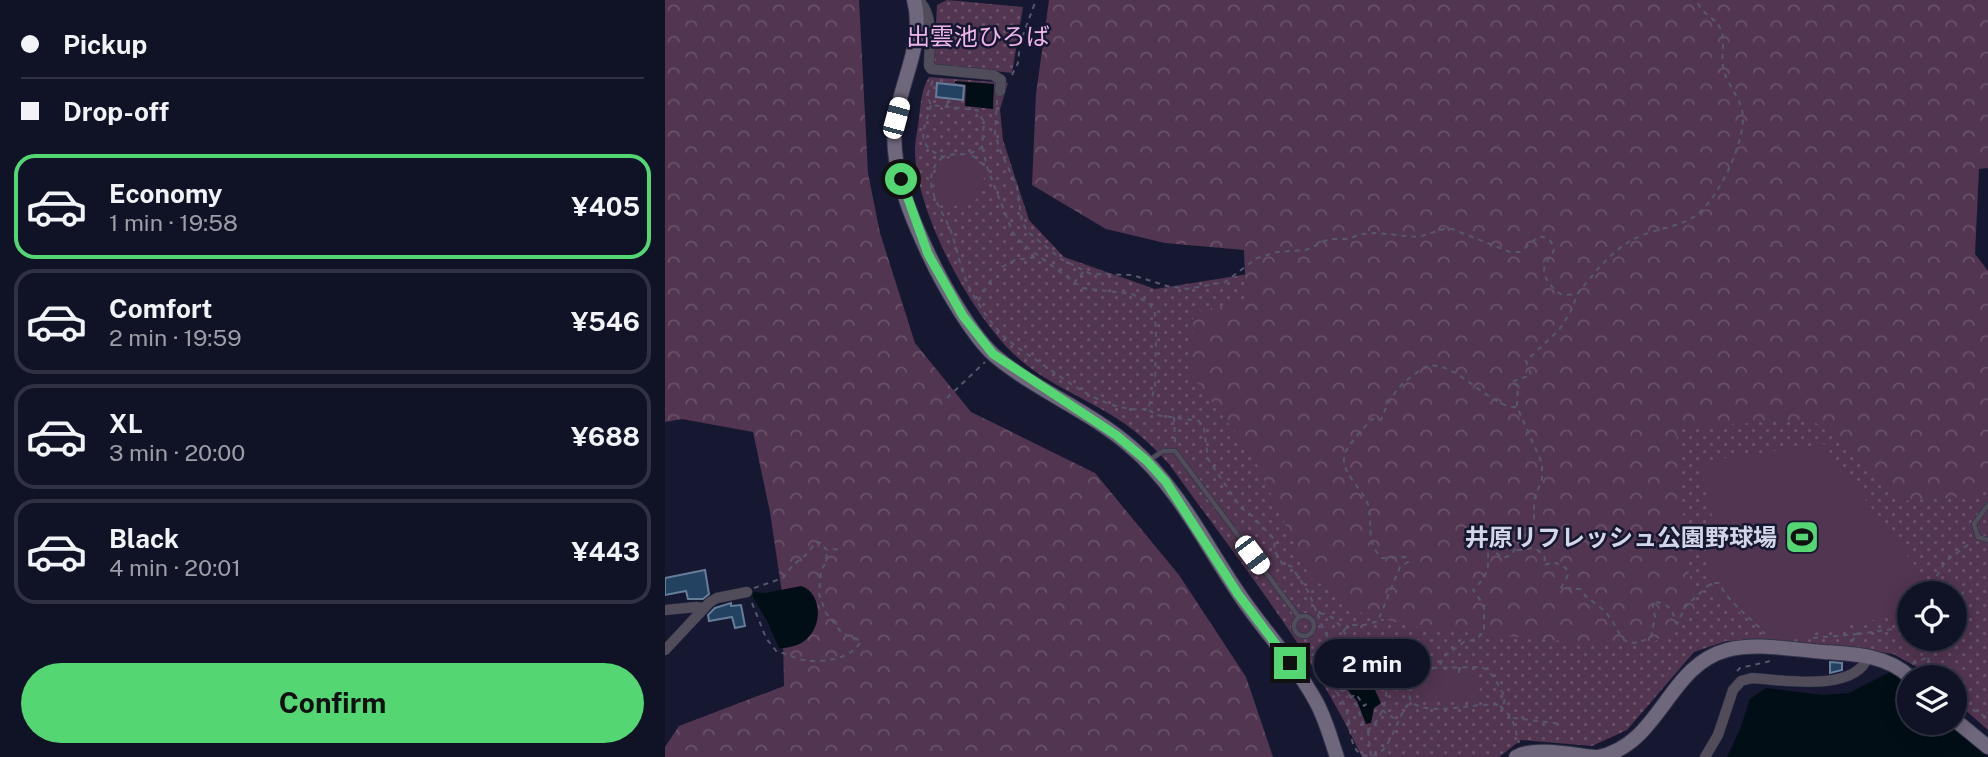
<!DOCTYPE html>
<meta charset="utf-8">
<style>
:root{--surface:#101226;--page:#191b2e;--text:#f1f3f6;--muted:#9c9ea7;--line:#303243;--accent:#54d672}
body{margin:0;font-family:"Public Sans","Noto Sans JP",sans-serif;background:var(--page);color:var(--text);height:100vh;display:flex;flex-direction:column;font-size:26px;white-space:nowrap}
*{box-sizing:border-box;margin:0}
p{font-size:23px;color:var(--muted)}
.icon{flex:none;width:38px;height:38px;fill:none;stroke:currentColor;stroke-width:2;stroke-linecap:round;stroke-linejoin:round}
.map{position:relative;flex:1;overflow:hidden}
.side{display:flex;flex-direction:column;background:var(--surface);width:665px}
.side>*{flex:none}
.banner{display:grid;align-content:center;height:154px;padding:0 21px;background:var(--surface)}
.controls{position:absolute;left:1232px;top:581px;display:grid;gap:14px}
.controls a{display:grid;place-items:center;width:70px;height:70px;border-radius:50%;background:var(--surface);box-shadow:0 4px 18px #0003,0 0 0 2px var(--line);font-size:35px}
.end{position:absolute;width:32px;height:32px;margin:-16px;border:9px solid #54d672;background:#111;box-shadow:0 0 0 4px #111}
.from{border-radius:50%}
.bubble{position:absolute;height:49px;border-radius:24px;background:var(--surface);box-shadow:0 4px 18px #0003,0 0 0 2px var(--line);font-size:23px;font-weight:700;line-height:49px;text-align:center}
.car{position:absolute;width:21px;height:42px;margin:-21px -10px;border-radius:9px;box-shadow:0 0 5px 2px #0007;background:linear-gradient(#fff 24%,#345 0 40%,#fff 0 76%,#345 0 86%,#fff 0)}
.banner b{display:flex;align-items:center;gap:24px;height:66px;font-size:26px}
.banner b+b{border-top:2px solid var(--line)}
.banner i{width:18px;height:18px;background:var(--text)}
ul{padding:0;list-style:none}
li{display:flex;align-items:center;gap:21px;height:105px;margin:0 14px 10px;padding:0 7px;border:4px solid var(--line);border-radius:21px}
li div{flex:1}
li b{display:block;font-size:26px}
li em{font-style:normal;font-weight:700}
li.on{border-color:var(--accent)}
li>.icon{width:63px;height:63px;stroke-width:1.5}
.cta{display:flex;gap:14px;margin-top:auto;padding:14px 21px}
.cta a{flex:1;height:80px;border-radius:42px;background:var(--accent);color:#111;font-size:28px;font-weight:700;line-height:80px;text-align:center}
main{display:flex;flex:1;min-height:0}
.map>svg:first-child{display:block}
.grass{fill:url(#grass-dots);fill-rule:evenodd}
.forest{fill:url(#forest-crowns)}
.garden{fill:#523551}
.water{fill:#010e15}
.building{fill:#234161;stroke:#667d98;stroke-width:2}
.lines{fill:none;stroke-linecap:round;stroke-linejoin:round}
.lane-casing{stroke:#30334b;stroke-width:6}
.street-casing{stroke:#30334b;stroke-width:11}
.secondary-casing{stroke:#30334b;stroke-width:16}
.path{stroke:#56586f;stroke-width:2;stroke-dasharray:5 5;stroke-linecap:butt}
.lane{stroke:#514c59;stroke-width:4.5}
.street{stroke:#514c59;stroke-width:10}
.secondary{stroke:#6f677c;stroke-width:14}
.route{stroke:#54d672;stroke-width:9}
.labels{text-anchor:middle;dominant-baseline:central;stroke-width:5;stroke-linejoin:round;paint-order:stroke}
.park-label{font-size:24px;fill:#efb5eb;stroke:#161832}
.poi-label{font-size:24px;font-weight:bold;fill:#d3d6e8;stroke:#161832;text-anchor:end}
</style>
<main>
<section class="side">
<div class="banner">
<b><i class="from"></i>Pickup</b>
<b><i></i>Drop-off</b>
</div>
<ul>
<li class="on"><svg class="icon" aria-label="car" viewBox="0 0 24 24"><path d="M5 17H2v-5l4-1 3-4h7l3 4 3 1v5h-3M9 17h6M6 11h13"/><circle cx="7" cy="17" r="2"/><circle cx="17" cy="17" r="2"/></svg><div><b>Economy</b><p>1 min · 19:58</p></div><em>¥405</em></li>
<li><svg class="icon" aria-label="car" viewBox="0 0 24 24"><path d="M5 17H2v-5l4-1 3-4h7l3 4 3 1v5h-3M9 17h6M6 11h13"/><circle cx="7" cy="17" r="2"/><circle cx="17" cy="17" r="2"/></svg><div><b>Comfort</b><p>2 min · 19:59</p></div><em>¥546</em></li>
<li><svg class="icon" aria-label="car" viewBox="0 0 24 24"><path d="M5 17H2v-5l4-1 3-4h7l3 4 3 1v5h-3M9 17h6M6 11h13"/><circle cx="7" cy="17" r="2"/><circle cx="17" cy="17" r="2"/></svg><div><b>XL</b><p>3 min · 20:00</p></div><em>¥688</em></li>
<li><svg class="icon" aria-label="car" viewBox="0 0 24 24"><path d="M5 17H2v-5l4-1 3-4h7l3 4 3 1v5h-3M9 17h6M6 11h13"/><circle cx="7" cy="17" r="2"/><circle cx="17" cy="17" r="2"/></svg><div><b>Black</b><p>4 min · 20:01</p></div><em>¥443</em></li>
</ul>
<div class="cta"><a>Confirm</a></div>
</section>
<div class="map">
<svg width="1323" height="757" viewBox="0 0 1323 757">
<defs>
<pattern id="grass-dots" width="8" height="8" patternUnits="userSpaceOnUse" patternTransform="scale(1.75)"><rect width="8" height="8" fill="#523551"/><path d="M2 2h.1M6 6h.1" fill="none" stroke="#6a526a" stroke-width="1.8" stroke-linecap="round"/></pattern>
<pattern id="forest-crowns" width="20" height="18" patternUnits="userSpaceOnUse" patternTransform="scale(1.75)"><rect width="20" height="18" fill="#523551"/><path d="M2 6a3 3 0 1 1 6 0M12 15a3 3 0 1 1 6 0" fill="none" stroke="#6a526a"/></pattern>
</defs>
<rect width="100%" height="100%" fill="#161832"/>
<path class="grass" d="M 282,0 L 358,7 L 347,73 L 269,64 L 272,5 Z
M 264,77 L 343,83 L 335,109 L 338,140 L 364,220 L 399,257 L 490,289 L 746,248 L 1323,380 L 1323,730 L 1290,701 L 1290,677 L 1263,677 L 1252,667 L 1228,654 L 1189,648 L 1061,641 L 1029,652 L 962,730 L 927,746 L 856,740 L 834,757 L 697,757 C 648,651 572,559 504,464 C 486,444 467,427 443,413 C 413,395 378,381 352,357 C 307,317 250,211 250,150 C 250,139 253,128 254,118 C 256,103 256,90 264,77 ZM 1244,593 L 1290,593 L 1290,639 L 1244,639 Z"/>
<path class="forest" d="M 0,0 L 194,0 L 203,173 L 215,233 L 250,343 L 306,412 L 430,473 L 514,575 L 581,677 L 608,757 L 0,757 L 0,747 L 14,726 L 119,686 L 117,593 L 105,512 L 88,432 L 17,419 L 0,422 Z
M 384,0 L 1323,0 L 1323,168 L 1314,169 L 1310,254 L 1323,271 L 1323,482 L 1314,496 L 1237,501 L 1198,461 L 1146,419 L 1011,428 L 1023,568 L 1032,612 L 985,645 L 908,642 L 754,628 L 698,614 L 645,577 L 586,452 L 526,375 L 528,312 L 581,301 L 579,250 L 500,243 L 441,229 L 367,185 L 371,94 Z"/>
<path class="garden" d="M269 181a25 25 0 1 1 50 0a25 25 0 1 1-50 0Z
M 1159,444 L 1263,583 L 1258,593 L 1244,593 L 1244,612 L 1112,641 L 1049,593 L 1040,545 L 1050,528 L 1034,462 Z
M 660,658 L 679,668 L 705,699 L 695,712 L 655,662 Z
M 764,674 L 806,674 L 814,680 L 815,694 L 811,699 L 769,700 L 758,697 L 755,691 L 755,682 Z"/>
<path class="water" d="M 290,81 L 329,84 L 328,109 L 300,106 L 301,85 L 290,83 Z
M 136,586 C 163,594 159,650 114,648 L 103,623 L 87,595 L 89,592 L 100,593 Z
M 666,658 L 672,660 L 678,669 L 704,677 L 716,703 L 709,708 L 706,723 L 701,724 L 692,701 L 660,663 Z
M 1225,672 L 1244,686 L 1244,723 L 1284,723 L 1323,757 L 1062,757 L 1075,729 L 1085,699 L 1101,688 L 1157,695 L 1184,693 Z"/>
<path class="building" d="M 272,83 L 299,86 L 298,100 L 271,97 Z
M 40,570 L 44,594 L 38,599 L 23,599 L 21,591 L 0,595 L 0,578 Z
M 66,603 L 66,606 L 76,605 L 80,626 L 70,628 L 67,617 L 44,621 L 43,615 L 50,608 Z
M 1165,662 L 1177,663 L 1177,670 L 1165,673 Z"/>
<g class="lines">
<g class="lane-casing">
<path id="lane" d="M 483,461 L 498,451 L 510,451 L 634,617
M 1323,505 L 1309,524 L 1313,537 L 1323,540
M629 626a10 10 0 1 1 20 0a10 10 0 1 1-20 0Z"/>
</g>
<g class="street-casing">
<path id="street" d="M 253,0 C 270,14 264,46 264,66 L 266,69 L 328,75 L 336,80 L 335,91
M 0,610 L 31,607 L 39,608
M 0,650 L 45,602 L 52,598 L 82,592
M 1040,757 L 1053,735 L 1068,690 L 1076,681 L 1087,678 C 1117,680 1189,693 1203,657"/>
</g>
<g class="secondary-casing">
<path id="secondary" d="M 249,0 C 260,41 237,78 231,118 C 223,163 245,215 264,255 C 277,283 307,336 330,356 C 372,391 425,411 466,447 C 512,486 539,542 572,591 C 596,628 628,660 649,698 C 660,716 665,737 672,757
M 1290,720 L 1323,747
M 851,757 C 869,746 909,755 930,757
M 933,757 C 996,744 1002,666 1062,650 C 1092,642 1129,650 1159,652 C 1189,654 1222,655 1245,677"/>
</g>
<path class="path" d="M 347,75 L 353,63 L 355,43 L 371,0
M 332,100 L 330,134 L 335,150 L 352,187 L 357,222 L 363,232 L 396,259 L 426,274 L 467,275 L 502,286 L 522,289 L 560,282 L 592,258 L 612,252 L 641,250 L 664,239 L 682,239 L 697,234 L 710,233 L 753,237 L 779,229 L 787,229 L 845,252 L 855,252 L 873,237 C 882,236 888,241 889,250 C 886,256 879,264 879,271 C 879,278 889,291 896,294 C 901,296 908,294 913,293 C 927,276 943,255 962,243 C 981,230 1007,229 1027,218 C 1051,205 1084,137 1077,110 C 1073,94 1060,82 1058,66 C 1056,53 1061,39 1055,28 C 1049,16 1037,16 1032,0
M 266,105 C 260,129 247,143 278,157 C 295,150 298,160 317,147 L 319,122 L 312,110 L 266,105 L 262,96 L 268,80
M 282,106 L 283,99
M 317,147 L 323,170 L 348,233 L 359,245 L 417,288 L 467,294 L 484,303 L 490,313 L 491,335 L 490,387 L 483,409 L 491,415 L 534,421 L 539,429 L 543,459 L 576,508 L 585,514 L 610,540 L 609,550 L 618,565 L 626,566 L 644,593 L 652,613 C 677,615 673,632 690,643 C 711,656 726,655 740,678 L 755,668 L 816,667 C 828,671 834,687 840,697 L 839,703 C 831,706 825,704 817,705 C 796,706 764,715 746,702
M 307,155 L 316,163 L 322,165
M 278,157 C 252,178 275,206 285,229 C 292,247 295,268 303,285 C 310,300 322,318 333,330 C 343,342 358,351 371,360 C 404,382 440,413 482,409
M 337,267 L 350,260 L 372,257
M 409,283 L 418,272
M 313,301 L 329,275
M 282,398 L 320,362
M 852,406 L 853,386 L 846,382 L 866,375 L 861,361 L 894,330 L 905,313 L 913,293
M 509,417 L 510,443
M 852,550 C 866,551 868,542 880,558 L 879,565 L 889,562 L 901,568 L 903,575 L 896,588 L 915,589 C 922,600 932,603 940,612 C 958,630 953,654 986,637 L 990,617 L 987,602 C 1003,602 1007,609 1012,624 L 1021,606 L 1046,583 L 1054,583 C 1064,604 1085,616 1100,634
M 1270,581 L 1298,592 L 1290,616
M 89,588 L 118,578 L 128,565 L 142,554 L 151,542 L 154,542 L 162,550 L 175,549
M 1261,593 L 1281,561 L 1307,542
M 87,603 L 101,638 L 112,652 C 123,653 129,659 139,660 C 158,663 187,659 196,641 L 177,633 L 161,613 L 154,594 L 156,571 L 161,562 L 162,550
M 653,614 C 657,629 668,650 681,660 C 689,666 699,663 707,668 C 712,672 720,684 721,692 C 723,702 712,725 703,730 L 699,727 L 692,706 L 680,690 L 670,691
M 679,630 L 685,625 L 699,625 L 713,621 L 735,567 L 743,562 L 742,557 L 717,558 C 698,541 710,521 702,502 C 696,488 674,470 680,454 C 683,444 700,427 707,419 L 716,420 C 723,401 731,388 747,376 C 751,374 756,368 760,367 C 787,356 825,409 852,407 L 877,463 L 877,479 L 869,500 L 869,523 L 846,555 L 838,558 L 824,547 C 822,554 824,559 823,565 C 822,576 815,583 808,590 L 819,605 L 819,631 L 812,639 L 799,642 L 777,658 L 775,666
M 1148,638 L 1193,634
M 1256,639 L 1270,677
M 667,641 L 646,656 C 657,672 671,689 680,706 C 686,720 683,743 694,753 C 700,757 709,757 715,753 C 729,740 734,711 746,702 L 740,679
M 1186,642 L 1193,634 L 1241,627 L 1244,621
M 672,648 L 685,639
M 1247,664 L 1261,658
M 794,668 L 794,674
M 1072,671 L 1075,668 L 1110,660
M 685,698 L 691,694 L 699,706 L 704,702
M 1290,700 L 1323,718
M 835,706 L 847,718 L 854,743
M 717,710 L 733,721
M 848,718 L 897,724
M 703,731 L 706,756"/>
<use href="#lane" class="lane"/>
<use href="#street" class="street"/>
<use href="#secondary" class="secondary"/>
</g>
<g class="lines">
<path class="route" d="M 236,179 L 263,254 L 298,316 L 328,354 L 451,435 L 482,461 L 501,482 L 573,594 L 625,663"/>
</g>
<defs>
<g id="stadium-square" transform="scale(1.75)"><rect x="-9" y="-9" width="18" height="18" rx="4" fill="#54d672" stroke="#161832"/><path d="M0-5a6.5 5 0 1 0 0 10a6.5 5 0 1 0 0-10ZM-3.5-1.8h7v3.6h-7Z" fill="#111"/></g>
</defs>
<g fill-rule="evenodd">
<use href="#stadium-square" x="1137" y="537"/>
</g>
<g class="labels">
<g class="park-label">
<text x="313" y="36">出雲池ひろば</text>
</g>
<g class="poi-label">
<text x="1112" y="537">井原リフレッシュ公園野球場</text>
</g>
</g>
</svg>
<div class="controls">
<a><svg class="icon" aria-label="locate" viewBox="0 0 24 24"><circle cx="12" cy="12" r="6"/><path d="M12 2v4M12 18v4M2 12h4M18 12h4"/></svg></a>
<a><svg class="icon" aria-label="layers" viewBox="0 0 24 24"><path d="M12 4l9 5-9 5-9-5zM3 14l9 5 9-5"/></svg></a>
</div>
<i class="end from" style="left:236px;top:179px"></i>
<i class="end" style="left:625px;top:663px"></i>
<div class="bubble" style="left:649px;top:639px;width:116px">2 min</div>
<i class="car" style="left:231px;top:118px;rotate:15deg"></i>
<i class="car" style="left:587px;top:555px;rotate:143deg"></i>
</div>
</main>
